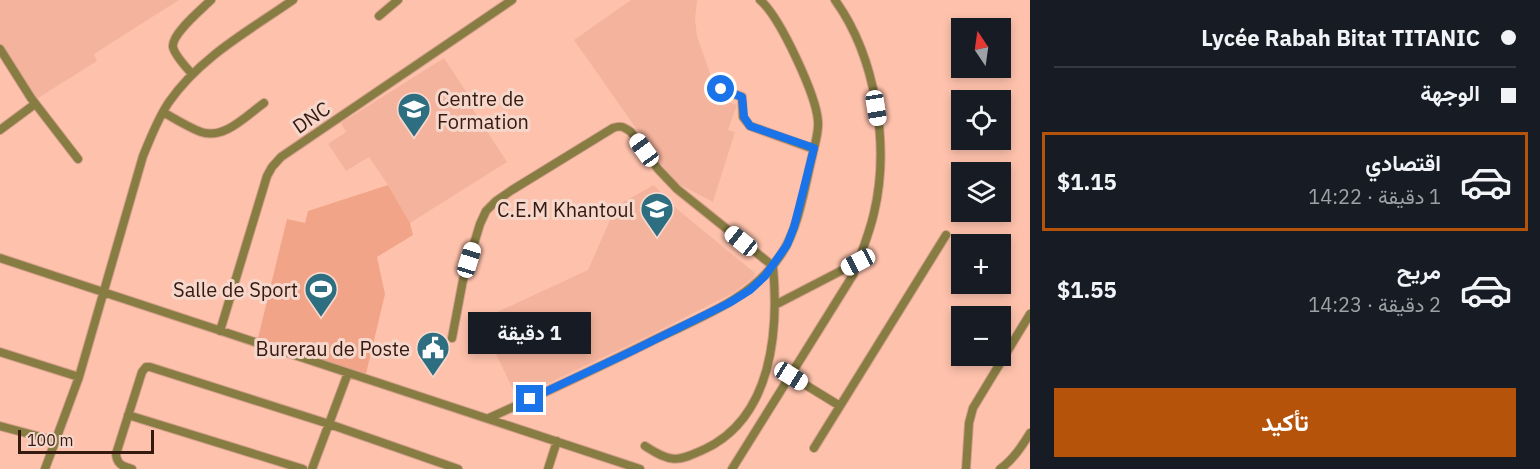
<!DOCTYPE html>
<html lang="ar">
<meta charset="utf-8">
<style>
:root{--surface:#171b24;--page:#20242c;--text:#f1f3f6;--muted:#9ea1a6;--line:#363941;--accent:#b45309}
body{margin:0;font-family:"IBM Plex Sans",Vazirmatn,sans-serif;background:var(--page);color:var(--text);direction:rtl;height:100vh;display:flex;flex-direction:column;font-size:22px;white-space:nowrap}
*{box-sizing:border-box;margin:0}
p{font-size:20px;color:var(--muted)}
.icon{flex:none;width:33px;height:33px;fill:none;stroke:currentColor;stroke-width:2;stroke-linecap:round;stroke-linejoin:round}
.map{position:relative;flex:1;overflow:hidden;direction:ltr}
.panel{display:flex;flex-direction:column;background:var(--surface);width:510px}
.panel>*{flex:none}
.guide{display:grid;align-content:center;height:132px;padding:0 24px;background:var(--surface)}
.needle{width:39px;rotate:347deg}
.controls{position:absolute;left:951px;top:18px;display:grid;gap:12px}
.controls a{display:grid;place-items:center;width:60px;height:60px;border-radius:0px;background:var(--surface);box-shadow:0 3px 9px #0003;font-size:30px}
.scale{position:absolute;left:18px;bottom:15px;width:136px;box-sizing:border-box;padding-left:6px;border:3px solid #351a10;border-top:0;font-size:16px;line-height:21px;white-space:nowrap;color:#351a10;-webkit-text-stroke:4px #f6d7cc;paint-order:stroke}
.end{position:absolute;width:27px;height:27px;margin:-14px;border:8px solid #1a73e8;background:#fff;box-shadow:0 0 0 3px #fff}
.from{border-radius:50%}
.bubble{position:absolute;height:42px;border-radius:0px;background:var(--surface);box-shadow:0 3px 9px #0003;font-size:20px;font-weight:700;line-height:42px;text-align:center;direction:rtl}
.car{position:absolute;width:18px;height:36px;margin:-18px -9px;border-radius:8px;box-shadow:0 0 4px 2px #0007;background:linear-gradient(#fff 24%,#345 0 40%,#fff 0 76%,#345 0 86%,#fff 0)}
.guide b{display:flex;align-items:center;gap:21px;height:57px;font-size:22px}
.guide b+b{border-top:2px solid var(--line)}
.guide i{width:15px;height:15px;background:var(--text)}
ul{padding:0;list-style:none}
li{display:flex;align-items:center;gap:18px;height:99px;margin:0 12px 9px;padding:0 12px;border:3px solid transparent;border-radius:0px}
li div{flex:1}
li b{display:block;font-size:22px}
li em{font-style:normal;font-weight:700}
li.on{border-color:var(--accent)}
li>.icon{width:54px;height:54px;stroke-width:1.5}
.cta{display:flex;gap:12px;margin-top:auto;padding:12px 24px}
.cta a{flex:1;height:69px;border-radius:0px;background:var(--accent);color:#fff;font-size:24px;font-weight:700;line-height:69px;text-align:center}
main{display:flex;flex:1;min-height:0}
.map>svg:first-child{display:block}
.built{fill:#f4b39c}
.green{fill:#f1a488}
.lines{fill:none;stroke-linecap:round;stroke-linejoin:round}
.street-casing{stroke:#d6a08d;stroke-width:10}
.street{stroke:#877d43;stroke-width:8}
.route{stroke:#1a73e8;stroke-width:8}
.labels{text-anchor:middle;dominant-baseline:central;stroke-width:6;stroke-linejoin:round;paint-order:stroke}
.poi-label{font-size:20px;fill:#351a10;stroke:#f6d7cc;text-anchor:end}
.street-label{font-size:20px;fill:#351a10;stroke:#f6d7cc}
</style>
<main>
<section class="panel">
<div class="guide">
<b><i class="from"></i>Lycée Rabah Bitat TITANIC</b>
<b><i></i>الوجهة</b>
</div>
<ul>
<li class="on"><svg class="icon" aria-label="car" viewBox="0 0 24 24"><path d="M5 17H2v-5l4-1 3-4h7l3 4 3 1v5h-3M9 17h6M6 11h13"/><circle cx="7" cy="17" r="2"/><circle cx="17" cy="17" r="2"/></svg><div><b>اقتصادي</b><p>1 دقيقة · 14:22</p></div><em>$1.15</em></li>
<li><svg class="icon" aria-label="car" viewBox="0 0 24 24"><path d="M5 17H2v-5l4-1 3-4h7l3 4 3 1v5h-3M9 17h6M6 11h13"/><circle cx="7" cy="17" r="2"/><circle cx="17" cy="17" r="2"/></svg><div><b>مريح</b><p>2 دقيقة · 14:23</p></div><em>$1.55</em></li>
</ul>
<div class="cta"><a>تأكيد</a></div>
</section>
<div class="map">
<svg width="1030" height="469" viewBox="0 0 1030 469">
<rect width="100%" height="100%" fill="#fec2ac"/>
<path class="built" d="M 0,0 L 179,0 L 94,54 L 97,61 L 35,100 L 0,45 Z
M 631,0 L 697,0 L 695,19 L 697,36 L 719,99 L 737,105 L 728,130 L 735,132 L 713,202 L 673,181 L 574,40 Z
M 444,58 L 475,105 L 472,108 L 507,162 L 410,223 L 388,185 L 369,157 L 346,171 L 328,144 L 346,132 L 341,123 Z
M 654,185 L 671,204 L 755,273 L 753,278 L 733,293 L 648,336 L 517,398 L 480,320 L 588,270 L 616,206 Z"/>
<path class="green" d="M 388,185 L 410,223 L 413,235 L 377,257 L 385,294 L 365,378 L 257,342 L 287,219 L 305,223 L 308,211 Z"/>
<g class="lines">
<g class="street-casing">
<path id="street" d="M 379,16 L 398,0
M 0,49 L 31,98 L 78,159
M 192,74 C 186,67 175,56 173,47 C 171,34 202,9 211,0
M 721,89 L 742,97 L 743,117 L 750,126 L 814,149
M 163,112 C 175,119 188,127 201,132 C 224,140 246,116 264,103
M 0,130 L 35,104
M 0,258 C 213,330 427,397 640,469
M 775,305 L 858,262
M 220,331 L 267,176 L 272,167 L 281,157 L 512,0
M 452,338 L 463,280 L 480,224 L 486,211 L 496,201 L 512,190 L 613,128 C 621,125 624,127 631,132 L 658,169 L 677,189 L 773,266 C 779,332 772,417 705,449 C 677,462 671,463 645,446
M 0,352 L 79,377
M 791,376 L 840,406
M 128,415 L 303,469
M 489,418 C 546,392 602,366 658,338 C 703,316 751,299 780,256 C 799,229 805,185 813,153 C 815,143 819,132 818,121 C 816,95 780,17 760,0
M 0,426 L 56,441
M 814,448 L 946,235
M 45,469 L 79,377 L 143,156 C 151,137 158,118 169,102 C 200,57 250,30 293,0
M 132,469 C 123,466 117,465 116,454 L 142,372 L 146,367 L 150,367 L 329,424 L 458,469
M 312,469 L 348,373
M 548,469 L 557,441
M 732,469 L 853,275 C 861,254 869,235 874,213 C 890,146 876,57 835,0
M 966,469 L 969,423 L 973,408 L 1030,314
M 1000,469 C 1013,460 1022,446 1030,433"/>
</g>
<use href="#street" class="street"/>
</g>
<g class="lines">
<path class="route" d="M 530,399 L 630,352 L 729,303 L 750,290 L 765,276 L 787,245 L 794,227 L 814,148 L 750,126 L 744,117 L 742,97 L 721,89"/>
</g>
<defs>
<g id="university-pin" transform="scale(1.725)"><path d="M0 17L-7.5 6A9.5 9.5 0 1 1 7.5 6Z" fill="#2d6e81" stroke="#f6d7cc"/><path d="M0-5L7-2L0 1L-7-2ZM-4 1L0 2.5L4 1V4Q0 6-4 4Z" fill="#fff"/></g>
<g id="stadium-pin" transform="scale(1.725)"><path d="M0 17L-7.5 6A9.5 9.5 0 1 1 7.5 6Z" fill="#2d6e81" stroke="#f6d7cc"/><path d="M0-5a6.5 5 0 1 0 0 10a6.5 5 0 1 0 0-10ZM-3.5-1.8h7v3.6h-7Z" fill="#fff"/></g>
<g id="civic-pin" transform="scale(1.725)"><path d="M0 17L-7.5 6A9.5 9.5 0 1 1 7.5 6Z" fill="#2d6e81" stroke="#f6d7cc"/><path d="M-.6-6.5H3V-4.5H.6V-3L4-1V1h2V6H-6V1h2V-1L-.6-3ZM-1.2 2.5V6h2.4V2.5Z" fill="#fff"/></g>
</defs>
<g fill-rule="evenodd">
<use href="#university-pin" x="414" y="109"/>
<use href="#university-pin" x="657" y="209"/>
<use href="#stadium-pin" x="321" y="289"/>
<use href="#civic-pin" x="433" y="348"/>
</g>
<g class="labels">
<g class="poi-label">
<text x="437" y="98" text-anchor="start">Centre de<tspan x="437" dy="23">Formation</tspan></text>
<text x="634" y="209">C.E.M Khantoul</text>
<text x="298" y="289">Salle de Sport</text>
<text x="410" y="348">Burerau de Poste</text>
</g>
<g class="street-label">
<text transform="translate(311 117) rotate(-34)">DNC</text>
</g>
</g>
</svg>
<div class="controls">
<a><svg class="needle" viewBox="-14 -14 28 28"><path d="M0-13l5 13h-10z" fill="#e53935"/><path d="M0 13l5-13h-10z" fill="#9ea1a6"/></svg></a>
<a><svg class="icon" aria-label="locate" viewBox="0 0 24 24"><circle cx="12" cy="12" r="6"/><path d="M12 2v4M12 18v4M2 12h4M18 12h4"/></svg></a>
<a><svg class="icon" aria-label="layers" viewBox="0 0 24 24"><path d="M12 4l9 5-9 5-9-5zM3 14l9 5 9-5"/></svg></a>
<a>+</a>
<a>−</a>
</div>
<div class="scale">100 m</div>
<i class="end from" style="left:721px;top:89px"></i>
<i class="end" style="left:530px;top:399px"></i>
<div class="bubble" style="left:468px;top:312px;width:123px">1 دقيقة</div>
<i class="car" style="left:876px;top:108px;rotate:171deg"></i>
<i class="car" style="left:644px;top:150px;rotate:324deg"></i>
<i class="car" style="left:741px;top:241px;rotate:309deg"></i>
<i class="car" style="left:469px;top:260px;rotate:17deg"></i>
<i class="car" style="left:858px;top:262px;rotate:242deg"></i>
<i class="car" style="left:791px;top:376px;rotate:122deg"></i>
</div>
</main>
